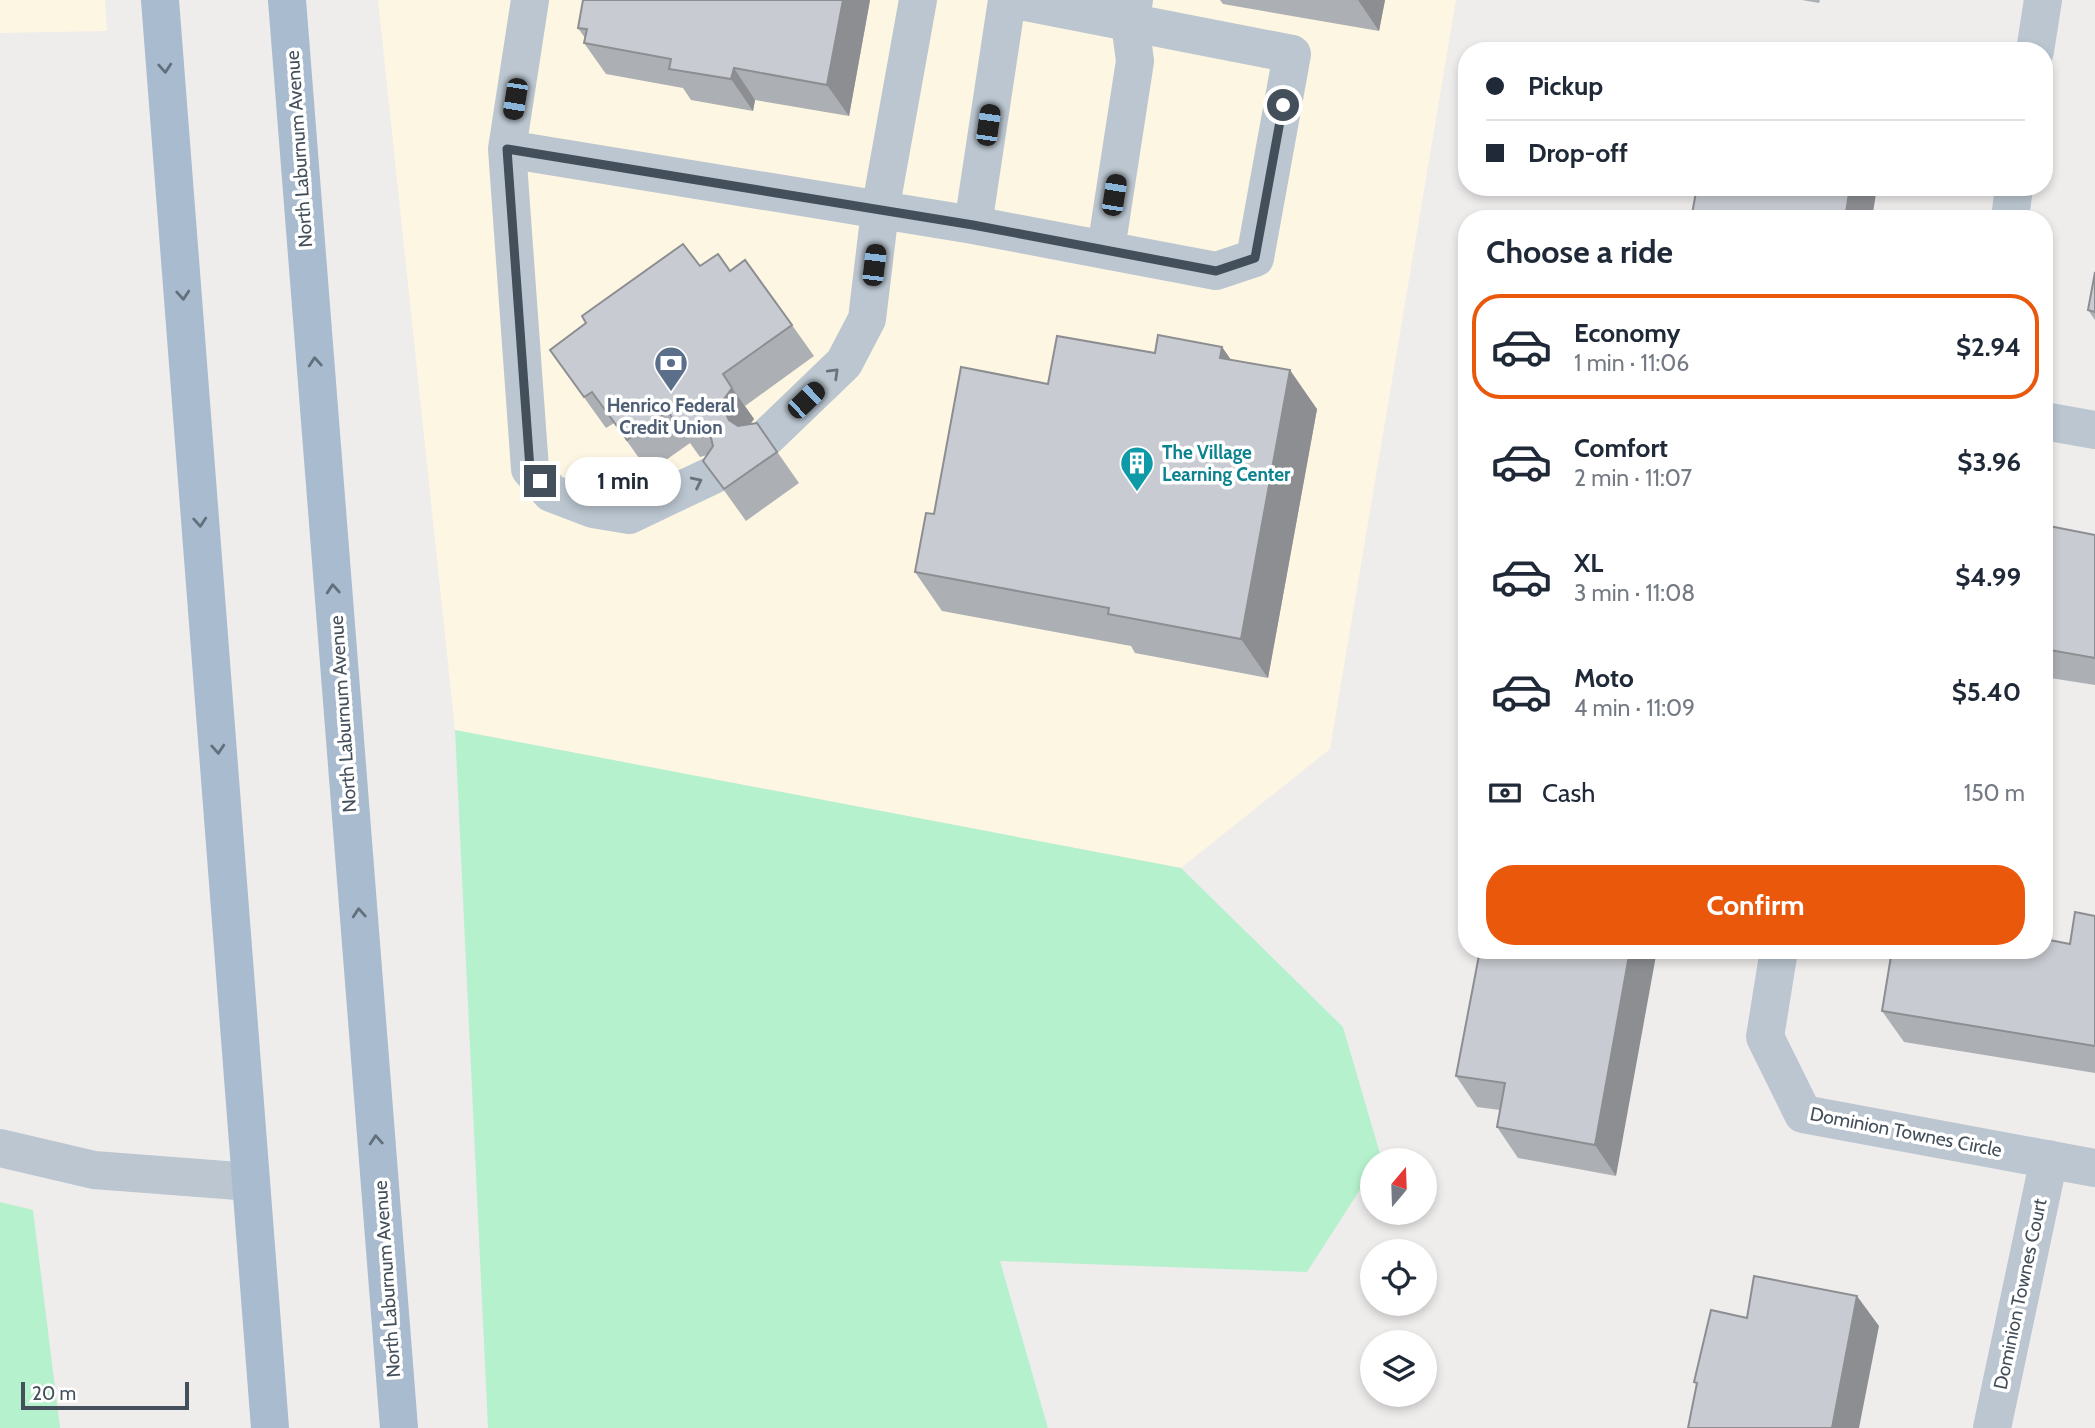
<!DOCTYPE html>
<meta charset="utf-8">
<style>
:root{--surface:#fff;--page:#f2f2f3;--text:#1f2937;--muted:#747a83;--line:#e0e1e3;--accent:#ea580c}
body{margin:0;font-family:Cabin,sans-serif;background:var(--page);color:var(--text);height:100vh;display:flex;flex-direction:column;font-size:26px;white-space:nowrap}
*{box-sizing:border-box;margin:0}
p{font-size:23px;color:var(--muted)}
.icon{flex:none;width:38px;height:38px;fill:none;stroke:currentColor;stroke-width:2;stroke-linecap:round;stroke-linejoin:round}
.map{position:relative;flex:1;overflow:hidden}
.details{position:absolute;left:1458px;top:210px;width:595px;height:749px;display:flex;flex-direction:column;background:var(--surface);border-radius:28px;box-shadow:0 4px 10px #0003}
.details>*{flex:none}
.top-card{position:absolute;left:1458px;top:42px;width:595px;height:154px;border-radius:28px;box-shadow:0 4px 10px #0003;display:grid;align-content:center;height:154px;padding:0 28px;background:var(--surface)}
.needle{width:46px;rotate:19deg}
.fabs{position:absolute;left:1360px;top:1148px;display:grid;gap:14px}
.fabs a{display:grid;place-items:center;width:77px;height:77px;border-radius:50%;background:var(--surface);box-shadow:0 4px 10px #0003;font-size:35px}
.scale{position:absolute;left:21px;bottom:18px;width:168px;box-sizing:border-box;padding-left:7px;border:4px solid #434f5a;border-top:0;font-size:19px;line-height:24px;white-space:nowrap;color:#434f5a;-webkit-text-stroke:5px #fff;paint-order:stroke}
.end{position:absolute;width:32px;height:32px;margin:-16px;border:9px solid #434f5a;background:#fff;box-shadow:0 0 0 4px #fff}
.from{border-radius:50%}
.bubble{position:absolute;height:49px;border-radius:24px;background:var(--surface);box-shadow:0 4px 10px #0003;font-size:23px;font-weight:700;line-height:49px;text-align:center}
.car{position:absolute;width:21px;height:42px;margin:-21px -10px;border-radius:9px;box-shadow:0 0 5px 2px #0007;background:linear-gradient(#222 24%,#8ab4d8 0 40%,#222 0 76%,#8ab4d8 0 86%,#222 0)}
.top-card b{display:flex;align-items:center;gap:24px;height:66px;font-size:26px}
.top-card b+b{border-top:2px solid var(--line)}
.top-card i{width:18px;height:18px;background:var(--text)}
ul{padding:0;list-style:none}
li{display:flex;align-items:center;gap:21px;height:105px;margin:0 14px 10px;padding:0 14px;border:4px solid transparent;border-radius:28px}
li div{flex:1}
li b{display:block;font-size:26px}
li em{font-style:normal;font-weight:700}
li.selected{border-color:var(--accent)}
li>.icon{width:63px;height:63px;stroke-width:1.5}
h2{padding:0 28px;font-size:32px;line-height:84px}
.pay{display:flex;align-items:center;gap:18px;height:77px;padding:0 28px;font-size:26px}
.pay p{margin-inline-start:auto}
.cta{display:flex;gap:14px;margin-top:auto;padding:14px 28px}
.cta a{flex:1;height:80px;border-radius:28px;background:var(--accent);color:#fff;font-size:28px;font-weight:700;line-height:80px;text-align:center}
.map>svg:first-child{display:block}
.commercial{fill:#fdf6e2}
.green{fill:#b6f1ce}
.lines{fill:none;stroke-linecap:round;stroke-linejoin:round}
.minor{stroke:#bbc6d0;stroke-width:38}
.major{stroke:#a9bbce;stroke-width:38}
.wall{fill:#acafb4}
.shaded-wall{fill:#8c8e92}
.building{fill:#c8cbd1;stroke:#8c8e92;stroke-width:2}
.oneway{stroke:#626f7d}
.oneway2{stroke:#67737d}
.route{stroke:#434f5a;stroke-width:9}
.labels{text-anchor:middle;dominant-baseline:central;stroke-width:7;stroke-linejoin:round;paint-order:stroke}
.street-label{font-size:19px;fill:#434f5a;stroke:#fff}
.service-label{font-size:19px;font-weight:bold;fill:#4e5e75;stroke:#fff}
.culture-label{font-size:19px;font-weight:bold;fill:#0d838f;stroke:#fff;text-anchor:start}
</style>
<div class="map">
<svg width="2095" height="1428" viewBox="0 0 2095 1428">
<rect width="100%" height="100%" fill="#efecec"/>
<path class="commercial" d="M 0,0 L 105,0 L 107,31 L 0,33 Z
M 378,0 L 1456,0 L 1330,749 L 1181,868 L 455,730 Z"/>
<path class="green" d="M 455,730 L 1181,868 L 1343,1027 L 1381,1157 L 1379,1160 L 1372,1160 L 1372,1171 L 1307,1272 L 1000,1261 L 1048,1428 L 488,1428 Z
M 0,1202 L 33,1210 L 60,1428 L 0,1428 Z"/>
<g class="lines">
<path class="minor" d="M 530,0 L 507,149 L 973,225 L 1007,0
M 2035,51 L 2043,0
M 507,149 L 530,469 L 551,493 L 593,509 L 629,515 L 713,475
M 2010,219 L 2014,187
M 973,225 L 1216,271 L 1255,258 L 1292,54 L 1015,0
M 1106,249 L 1135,61 L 1130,23 L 1134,0
M 2044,421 L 2095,430
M 767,437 L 844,363 L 867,319 L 880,211 L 918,0
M 1779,950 L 1765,1037 L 1803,1114 L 2095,1168
M 0,1148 L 94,1170 L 251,1182
M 1992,1428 L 2049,1159"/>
<path class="major" d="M 160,0 L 270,1428
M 287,0 L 399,1428"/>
</g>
<path class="wall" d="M 583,0 L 870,0 L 849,116 L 755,100 L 753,111 L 691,100 L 683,88 L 606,74 L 584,43 L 585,38 L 578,28 Z
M 1220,0 L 1385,0 L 1379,31 L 1223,4 Z
M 1802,0 L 1820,0 L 1819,3 Z
M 700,266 L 730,271 L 792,325 L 814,356 L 745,406 L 754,419 L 750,424 L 757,423 L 799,483 L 746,521 L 703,461 L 707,455 L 700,457 L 690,443 L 649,472 L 614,423 L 606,428 L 550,350 Z
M 2095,272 L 2095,320 L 2088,310 Z
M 1222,347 L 1231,360 L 1317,409 L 1268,678 L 1135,653 L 1131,646 L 942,611 L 915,572 L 934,514 L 1048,384 L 1155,353 Z
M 2044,525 L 2095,535 L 2095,685 L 2044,677 Z
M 2095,916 L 2095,1073 L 1904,1042 L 1882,1011 L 2070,944 Z
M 1480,950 L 1616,1176 L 1518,1158 L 1497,1127 L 1500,1110 L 1477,1107 L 1456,1076 Z"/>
<path class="shaded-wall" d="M 843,0 L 870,0 L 849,116 L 827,85 Z
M 1358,0 L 1385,0 L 1379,31 Z
M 734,68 L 755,100 L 753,111 L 731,79 Z
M 1850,187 L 1877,187 L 1872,219 L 1845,219 Z
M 1222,347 L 1249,386 L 1220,358 Z
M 1290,370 L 1317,409 L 1268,678 L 1241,639 Z
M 732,388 L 754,419 L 746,430 L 751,452 L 729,420 L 724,410 L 724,399 Z
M 1630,950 L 1657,950 L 1616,1176 L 1595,1145 Z
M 1857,1296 L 1879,1326 L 1859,1428 L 1832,1428 Z"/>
<path class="building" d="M 583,0 L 843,0 L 827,85 L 734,68 L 731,79 L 669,69 L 671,59 L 584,43 L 587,29 L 578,28 Z
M 1764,44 L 1804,51 L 1763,51 Z
M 1697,187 L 1850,187 L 1845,219 L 1691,219 Z
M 683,244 L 700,266 L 718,254 L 730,271 L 745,260 L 792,325 L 723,374 L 732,388 L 724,399 L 724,410 L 729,420 L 738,426 L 757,423 L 777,452 L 724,489 L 703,461 L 713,446 L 710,434 L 704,426 L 694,422 L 678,426 L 668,412 L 627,440 L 592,392 L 584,397 L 550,350 L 586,323 L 582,316 Z
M 2095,272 L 2095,312 L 2088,310 Z
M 1158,335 L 1222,347 L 1220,358 L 1290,370 L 1241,639 L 1108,614 L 1109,608 L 915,572 L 926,513 L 934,514 L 961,367 L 1048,384 L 1057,336 L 1155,353 Z
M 2044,525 L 2095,535 L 2095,658 L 2044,649 Z
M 2075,912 L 2095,916 L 2095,1046 L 1882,1011 L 1892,950 L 2044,950 L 2044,939 L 2070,944 Z
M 1480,950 L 1630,950 L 1595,1145 L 1497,1127 L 1505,1083 L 1456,1076 Z
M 1754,1276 L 1857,1296 L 1832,1428 L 1688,1428 L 1697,1383 L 1694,1382 L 1711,1310 L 1747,1318 Z"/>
<defs><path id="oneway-chevron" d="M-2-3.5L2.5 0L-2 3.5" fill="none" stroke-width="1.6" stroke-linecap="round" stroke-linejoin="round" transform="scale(1.75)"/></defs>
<g class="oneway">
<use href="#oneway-chevron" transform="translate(165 68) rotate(86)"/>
<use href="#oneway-chevron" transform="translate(183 295) rotate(86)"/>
<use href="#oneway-chevron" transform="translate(315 362) rotate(-94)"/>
<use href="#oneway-chevron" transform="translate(200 522) rotate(86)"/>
<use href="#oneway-chevron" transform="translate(333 589) rotate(-94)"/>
<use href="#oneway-chevron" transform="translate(218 749) rotate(86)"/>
<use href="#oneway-chevron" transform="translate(359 913) rotate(-94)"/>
<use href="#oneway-chevron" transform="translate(376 1140) rotate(-94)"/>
</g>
<g class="oneway2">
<use href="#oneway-chevron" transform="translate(834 373) rotate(-44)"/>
<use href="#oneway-chevron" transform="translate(697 482) rotate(-26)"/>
</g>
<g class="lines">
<path class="route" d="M 540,481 L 530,469 L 507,149 L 973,225 L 1216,271 L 1255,258 L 1283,105"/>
</g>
<defs>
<g id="bank-pin" transform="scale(1.75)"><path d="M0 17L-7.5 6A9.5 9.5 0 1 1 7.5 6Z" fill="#5c6f8a" stroke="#fff"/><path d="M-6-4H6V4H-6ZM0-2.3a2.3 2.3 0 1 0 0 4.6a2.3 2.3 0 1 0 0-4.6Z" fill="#fff"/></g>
<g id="building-pin" transform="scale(1.75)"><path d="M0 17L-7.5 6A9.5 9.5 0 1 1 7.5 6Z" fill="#0f9aa8" stroke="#fff"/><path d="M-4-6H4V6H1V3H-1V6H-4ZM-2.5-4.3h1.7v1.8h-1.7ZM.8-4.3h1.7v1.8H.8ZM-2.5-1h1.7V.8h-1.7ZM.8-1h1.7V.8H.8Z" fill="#fff"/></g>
</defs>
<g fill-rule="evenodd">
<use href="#bank-pin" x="671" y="363"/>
<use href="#building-pin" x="1137" y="463"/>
</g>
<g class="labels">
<g class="street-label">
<text transform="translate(299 149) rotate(-94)">North Laburnum Avenue</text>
<text transform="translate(343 714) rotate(-94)">North Laburnum Avenue</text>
<text transform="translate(1906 1132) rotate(11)">Dominion Townes Circle</text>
<text transform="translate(387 1279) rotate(-94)">North Laburnum Avenue</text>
<text transform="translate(2020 1294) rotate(-78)">Dominion Townes Court</text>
</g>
<g class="service-label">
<text x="671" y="405">Henrico Federal<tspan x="671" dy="22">Credit Union</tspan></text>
</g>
<g class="culture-label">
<text x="1162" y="452">The Village<tspan x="1162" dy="22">Learning Center</tspan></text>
</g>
</g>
</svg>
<div class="fabs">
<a><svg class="needle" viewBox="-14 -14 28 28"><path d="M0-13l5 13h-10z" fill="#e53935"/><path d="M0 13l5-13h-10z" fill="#747a83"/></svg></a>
<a><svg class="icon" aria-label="locate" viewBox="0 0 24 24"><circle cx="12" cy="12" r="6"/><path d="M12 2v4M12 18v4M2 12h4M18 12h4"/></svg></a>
<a><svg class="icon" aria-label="layers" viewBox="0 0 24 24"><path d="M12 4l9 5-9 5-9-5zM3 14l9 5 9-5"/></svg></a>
</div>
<div class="scale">20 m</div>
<i class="end from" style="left:1283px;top:105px"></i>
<i class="end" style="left:540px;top:481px"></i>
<div class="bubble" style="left:565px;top:457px;width:116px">1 min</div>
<i class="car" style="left:515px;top:99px;rotate:189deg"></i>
<i class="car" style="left:988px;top:125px;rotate:8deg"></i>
<i class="car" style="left:1114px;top:195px;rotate:9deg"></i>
<i class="car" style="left:874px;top:265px;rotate:7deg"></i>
<i class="car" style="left:806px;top:400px;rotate:46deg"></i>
<div class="top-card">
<b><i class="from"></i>Pickup</b>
<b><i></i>Drop-off</b>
</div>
<section class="details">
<h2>Choose a ride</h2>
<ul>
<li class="selected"><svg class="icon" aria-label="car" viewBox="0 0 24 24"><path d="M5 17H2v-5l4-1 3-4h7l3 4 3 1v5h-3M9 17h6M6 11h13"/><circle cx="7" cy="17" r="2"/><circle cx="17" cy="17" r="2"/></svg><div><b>Economy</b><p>1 min · 11:06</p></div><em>$2.94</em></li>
<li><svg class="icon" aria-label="car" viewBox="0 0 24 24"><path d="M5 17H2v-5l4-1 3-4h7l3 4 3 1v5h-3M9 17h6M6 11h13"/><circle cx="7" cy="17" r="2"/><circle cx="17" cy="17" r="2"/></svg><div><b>Comfort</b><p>2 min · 11:07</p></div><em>$3.96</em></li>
<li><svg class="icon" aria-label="car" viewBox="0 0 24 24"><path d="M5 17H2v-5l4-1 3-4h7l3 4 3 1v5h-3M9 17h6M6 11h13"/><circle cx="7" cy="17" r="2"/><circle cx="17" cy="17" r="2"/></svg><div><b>XL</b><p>3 min · 11:08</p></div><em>$4.99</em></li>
<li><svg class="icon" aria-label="car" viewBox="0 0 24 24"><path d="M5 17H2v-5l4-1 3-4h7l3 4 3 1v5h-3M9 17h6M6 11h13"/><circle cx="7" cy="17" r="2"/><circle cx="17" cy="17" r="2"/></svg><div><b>Moto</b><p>4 min · 11:09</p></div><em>$5.40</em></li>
</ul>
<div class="pay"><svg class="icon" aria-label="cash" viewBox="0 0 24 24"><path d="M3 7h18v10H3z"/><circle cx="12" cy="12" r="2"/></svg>Cash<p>150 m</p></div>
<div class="cta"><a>Confirm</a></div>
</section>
</div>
